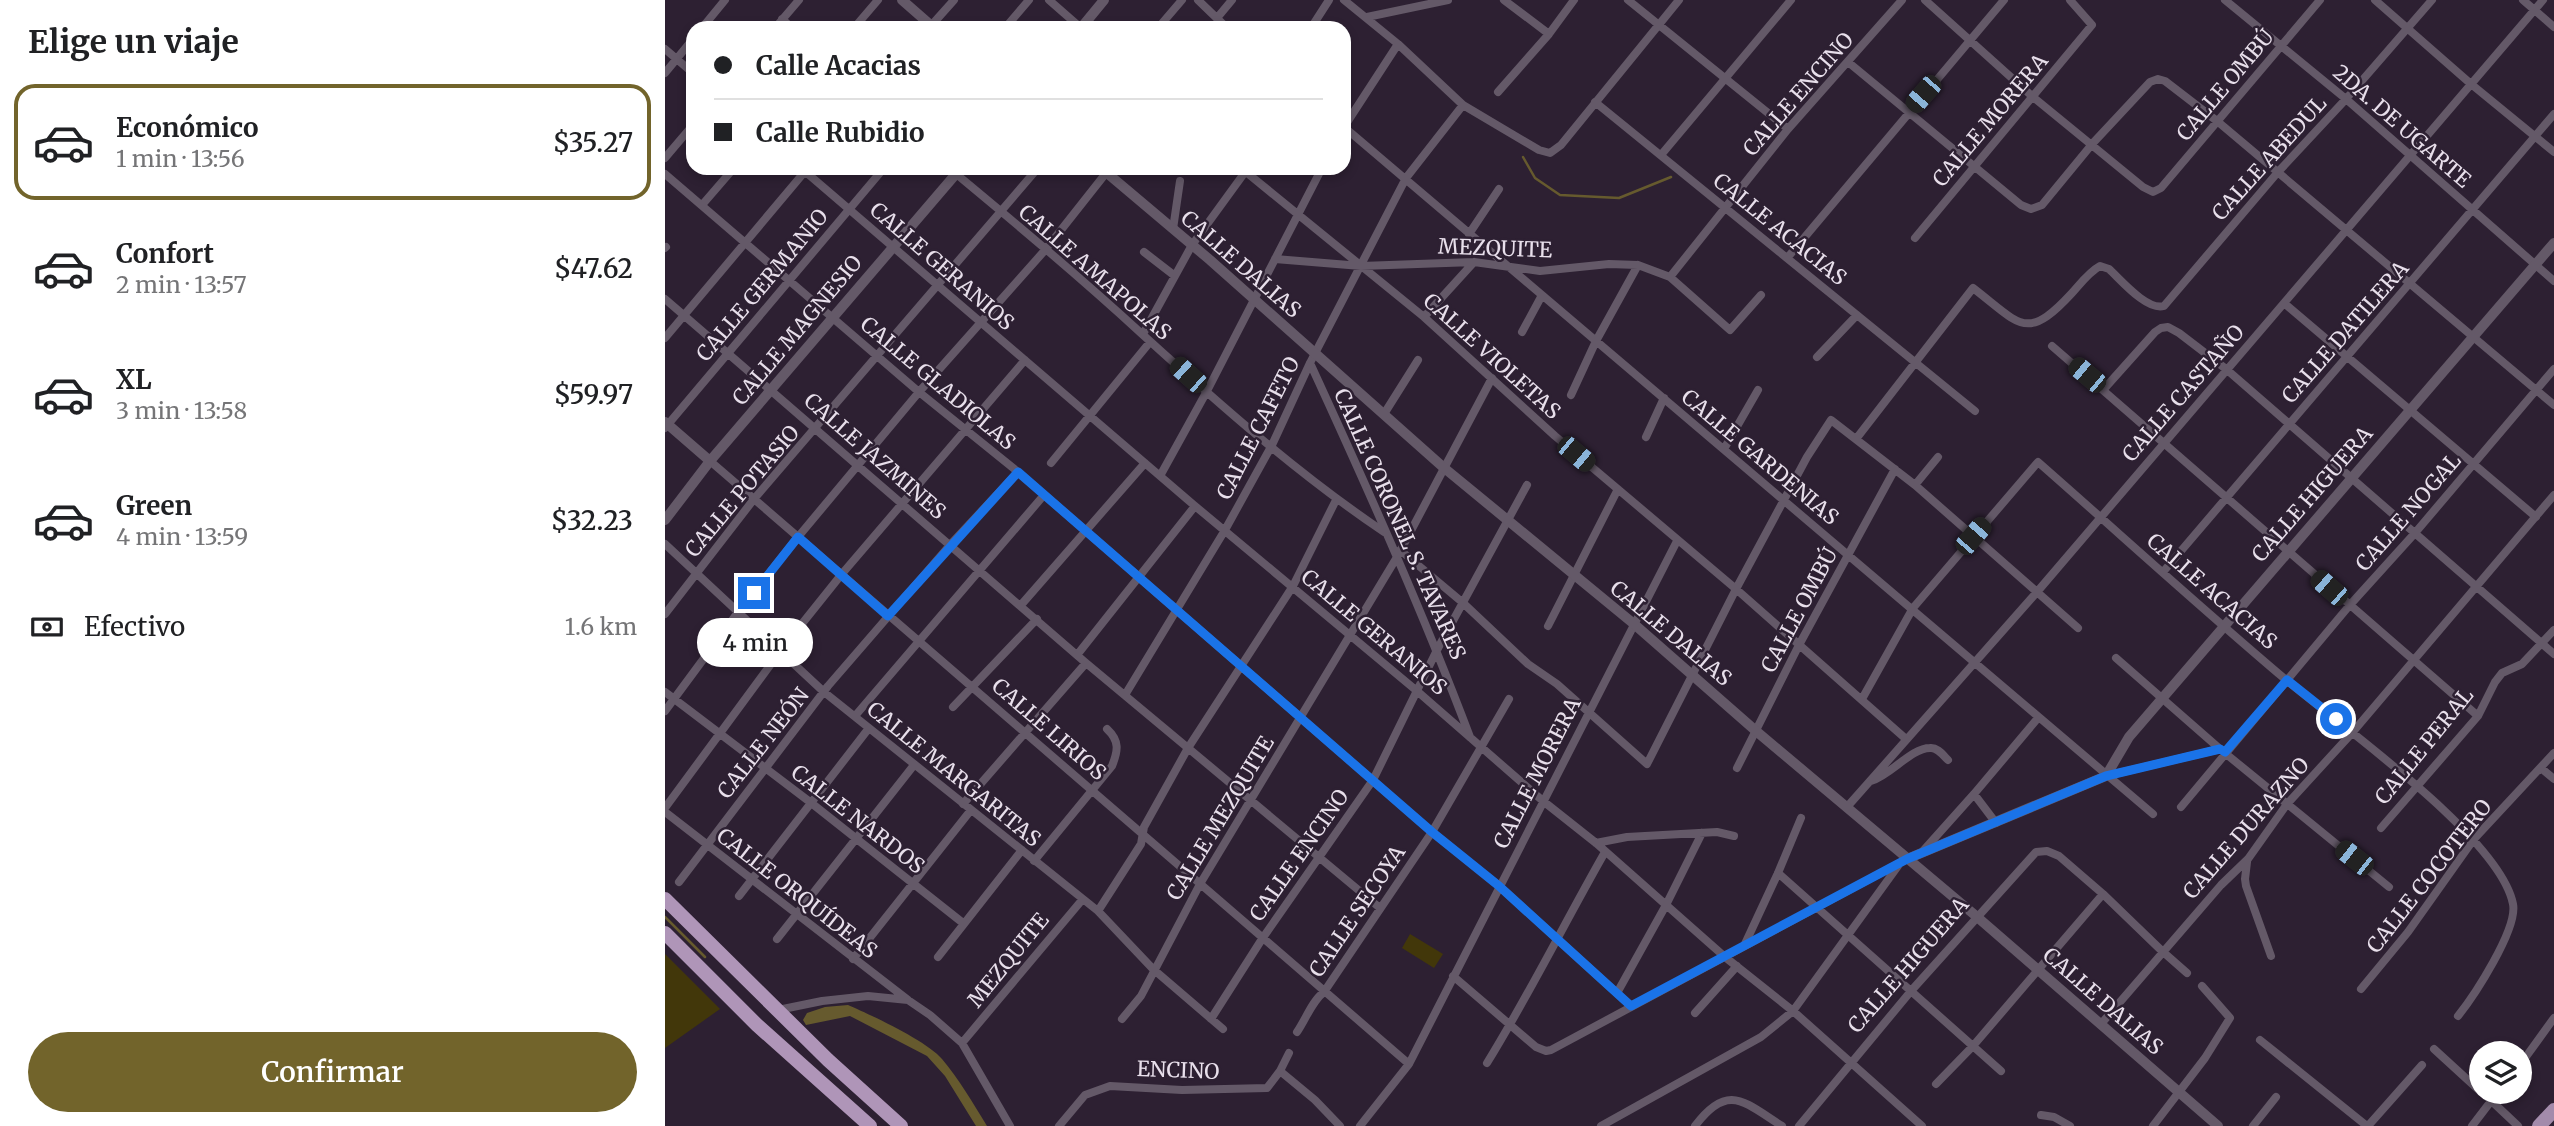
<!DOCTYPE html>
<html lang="es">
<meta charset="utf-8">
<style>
:root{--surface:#fff;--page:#f2f2f2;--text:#202124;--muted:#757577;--line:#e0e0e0;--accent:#72642b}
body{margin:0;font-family:Merriweather,serif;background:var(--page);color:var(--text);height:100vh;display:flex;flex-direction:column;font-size:26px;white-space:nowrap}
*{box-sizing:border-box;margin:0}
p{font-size:23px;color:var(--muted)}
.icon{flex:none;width:38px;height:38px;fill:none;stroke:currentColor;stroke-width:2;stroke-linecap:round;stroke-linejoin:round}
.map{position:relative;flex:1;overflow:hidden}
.details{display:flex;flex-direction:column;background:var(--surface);width:665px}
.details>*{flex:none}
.top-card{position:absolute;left:21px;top:21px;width:665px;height:154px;border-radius:21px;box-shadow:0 4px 10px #0003;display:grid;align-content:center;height:154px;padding:0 28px;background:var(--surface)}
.fabs{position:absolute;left:1804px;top:1041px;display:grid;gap:14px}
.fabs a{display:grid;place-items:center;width:63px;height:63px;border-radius:50%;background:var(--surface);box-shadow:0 4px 10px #0003;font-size:35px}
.end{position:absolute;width:32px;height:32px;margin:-16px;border:9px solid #1a73e8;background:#fff;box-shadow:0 0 0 4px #fff}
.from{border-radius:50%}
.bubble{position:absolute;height:49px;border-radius:24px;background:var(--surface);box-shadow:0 4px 10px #0003;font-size:23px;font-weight:600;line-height:49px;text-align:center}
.car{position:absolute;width:21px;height:42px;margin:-21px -10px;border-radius:9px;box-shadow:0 0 5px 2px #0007;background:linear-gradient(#222 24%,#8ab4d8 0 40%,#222 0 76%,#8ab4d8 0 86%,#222 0)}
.top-card b{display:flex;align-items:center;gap:24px;height:66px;font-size:26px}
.top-card b+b{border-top:2px solid var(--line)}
.top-card i{width:18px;height:18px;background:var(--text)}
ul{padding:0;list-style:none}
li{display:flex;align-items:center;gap:21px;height:116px;margin:0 14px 10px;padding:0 14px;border:4px solid transparent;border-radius:21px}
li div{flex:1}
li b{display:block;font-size:26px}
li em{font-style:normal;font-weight:600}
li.on{border-color:var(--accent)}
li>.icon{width:63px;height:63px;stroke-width:1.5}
h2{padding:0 28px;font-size:32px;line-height:84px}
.pay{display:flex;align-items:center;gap:18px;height:77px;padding:0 28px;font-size:26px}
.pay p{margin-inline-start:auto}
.primary-button{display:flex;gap:14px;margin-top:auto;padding:14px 28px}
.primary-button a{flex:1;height:80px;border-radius:42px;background:var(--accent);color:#fff;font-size:28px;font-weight:600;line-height:80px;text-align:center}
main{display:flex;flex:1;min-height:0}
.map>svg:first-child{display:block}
.green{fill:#42370a}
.water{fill:#665a2e}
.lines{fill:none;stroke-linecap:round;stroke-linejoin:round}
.stream{stroke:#665a2e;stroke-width:2.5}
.minor{stroke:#645968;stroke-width:8}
.tertiary{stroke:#645968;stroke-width:10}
.primary{stroke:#a38bab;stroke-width:14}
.trunk{stroke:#af95b8;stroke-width:14}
.route{stroke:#1a73e8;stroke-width:9}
.labels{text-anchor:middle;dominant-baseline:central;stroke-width:5;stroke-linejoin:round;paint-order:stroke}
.street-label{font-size:21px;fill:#e8dfeb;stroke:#2d2032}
</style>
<main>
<section class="details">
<h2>Elige un viaje</h2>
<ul>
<li class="on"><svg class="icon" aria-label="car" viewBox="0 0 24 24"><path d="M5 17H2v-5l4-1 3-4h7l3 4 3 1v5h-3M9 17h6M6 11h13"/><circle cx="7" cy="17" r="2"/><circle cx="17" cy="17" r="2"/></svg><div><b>Económico</b><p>1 min · 13:56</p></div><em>$35.27</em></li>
<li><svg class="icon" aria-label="car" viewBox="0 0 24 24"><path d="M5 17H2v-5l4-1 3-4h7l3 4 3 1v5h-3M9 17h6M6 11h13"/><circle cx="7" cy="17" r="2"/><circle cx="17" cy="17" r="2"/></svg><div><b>Confort</b><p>2 min · 13:57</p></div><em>$47.62</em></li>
<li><svg class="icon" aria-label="car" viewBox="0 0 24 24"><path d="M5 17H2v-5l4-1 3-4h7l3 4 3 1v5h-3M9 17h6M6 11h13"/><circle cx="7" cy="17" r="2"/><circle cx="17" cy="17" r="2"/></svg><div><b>XL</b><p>3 min · 13:58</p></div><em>$59.97</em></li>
<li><svg class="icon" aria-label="car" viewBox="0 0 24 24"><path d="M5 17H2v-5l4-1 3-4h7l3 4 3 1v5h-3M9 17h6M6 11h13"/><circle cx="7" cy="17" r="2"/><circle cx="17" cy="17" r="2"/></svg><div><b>Green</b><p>4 min · 13:59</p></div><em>$32.23</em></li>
</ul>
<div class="pay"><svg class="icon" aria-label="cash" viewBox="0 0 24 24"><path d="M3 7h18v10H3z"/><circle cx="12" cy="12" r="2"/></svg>Efectivo<p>1.6 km</p></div>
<div class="primary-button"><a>Confirmar</a></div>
</section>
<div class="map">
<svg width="1889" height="1126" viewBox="0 0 1889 1126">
<rect width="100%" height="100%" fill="#2d2032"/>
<path class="green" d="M 745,934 L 778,954 L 769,968 L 737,948 Z
M 0,954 L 55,1009 L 0,1048 Z"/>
<path class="water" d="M 183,1005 C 206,1015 262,1041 277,1059 C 294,1079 308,1103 322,1126 L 311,1126 L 280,1076 L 262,1056 L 185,1016 L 141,1025 L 138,1020 L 142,1013 L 160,1007 Z"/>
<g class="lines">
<path class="stream" d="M 858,157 L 870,178 L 895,195 L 954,198 L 1006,177
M 0,917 L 40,957"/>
<path class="minor" d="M 384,0 L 416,28
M 533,0 L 562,28
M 679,0 L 733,44 L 798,105 L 874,150 L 885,153 L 896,145 L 1014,0
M 839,0 L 884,34
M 963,0 L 1123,129
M 1260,0 L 1368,97 L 1478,187 L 1488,192 L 1496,188 L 1655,0
M 1560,0 L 1681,99 L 1889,281
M 1710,0 L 1806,84 L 1889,152
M 1858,0 L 1889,27
M 702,17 L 783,0
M 552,18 L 567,0
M 117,19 L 127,28
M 37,28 L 60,0
M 110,28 L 134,0
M 189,28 L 213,0
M 264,28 L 289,0
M 340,28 L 364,0
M 493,28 L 517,0
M 646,28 L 664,0
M 0,49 L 28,73
M 1183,62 L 1356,205 L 1366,209 L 1377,205 L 1428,143 L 1485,82 L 1493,79 L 1500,81 L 1552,121 L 1889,405
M 0,73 L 28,39
M 833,92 L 884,34 L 909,0
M 930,102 L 1310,411
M 679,127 L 1488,814
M 679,127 L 733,44
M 996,155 L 1126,0
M 0,158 L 28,125
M 136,168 L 530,506 L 752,691 L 878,801 L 931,843 L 1060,957 L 1128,1011 L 1257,1126
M 284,168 C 349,222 414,276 477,334 C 554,404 633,474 719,532
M 576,168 L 759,317 L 890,436 L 1071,589 L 1241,739
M 0,174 L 254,392 L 353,472 L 767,832 L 834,886 L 966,1006
M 37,205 L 69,168
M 508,229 L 515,181
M 804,234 L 834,189
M 1250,238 L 1427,25 L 1405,0
M 0,248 L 1,247
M 479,252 L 510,276
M 1123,257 L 1339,0
M 610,259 L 696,266 L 809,262 L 875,271 L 944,264 L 973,265 L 1005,277 L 1065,330 L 1096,295
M 1005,277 L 1123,129 L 1237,0
M 0,299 L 421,663 L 715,908
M 1619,303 L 1871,517
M 759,317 L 809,262
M 857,332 L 876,297
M 478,334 L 527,245 L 583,168
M 0,338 L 142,169
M 1387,346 L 1813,716
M 1152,357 L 1192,315
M 645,363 C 702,487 757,610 805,737
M 1439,389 L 1490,332 L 1496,328 L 1503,327 L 1514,333 L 1561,369 L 1889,654
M 906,395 L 931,341 L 973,265
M 719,414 L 753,360
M 0,428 L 219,168
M 981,437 L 999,398
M 1191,439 L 1308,288 C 1355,324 1361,343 1407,293 C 1416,283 1424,272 1435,266 L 1444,269 C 1456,280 1482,311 1499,306 L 1613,172 L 1681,99 L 1767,0
M 1059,449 L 1093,390
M 45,461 L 744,1064
M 386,463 L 485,342
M 495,476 L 542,391 L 657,168
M 1250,485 L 1273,457
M 0,544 L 159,692 L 433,911 L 488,969 L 558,1029
M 735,550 L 797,602 L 863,664 L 892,684 L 982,764 L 1071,589 L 1142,457 L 1166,420 L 1250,485 L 1413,628
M 1498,572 L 1889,114
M 356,605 L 480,463
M 0,614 L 89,499 L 373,168
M 883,626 L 953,489
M 412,655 L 530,506
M 1451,658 L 1555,749 L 1724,887
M 0,692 L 145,802 L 298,923
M 460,695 L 560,530 L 607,445 L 645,363 L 741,178 L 798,105
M 1197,699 L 1248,608 L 1373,462 C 1455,534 1536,608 1620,679 C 1674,725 1835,837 1848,904 C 1853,929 1809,996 1793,1016
M 288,707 L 372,619
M 0,711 L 74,611 L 133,537 L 254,392 L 381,249 L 445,168
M 190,716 L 379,495
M 1072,768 L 1134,645 L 1230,469
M 1876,768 L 1889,779
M 1441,776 L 1555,749
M 1206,781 C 1226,775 1246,748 1265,748 C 1272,747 1278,755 1283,760
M 1309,794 L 1331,823
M 298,804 L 421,663
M 1182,807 L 1372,592 L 1878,0
M 1516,807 L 1684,606 L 1750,533 L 1889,369
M 0,808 L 120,645 L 176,575 L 360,360
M 0,812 L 243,1000
M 1716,828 L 1813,716 L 1830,682 L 1837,673 L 1857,664 L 1889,630
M 931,843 L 962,837 L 1052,832 L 1069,836
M 1258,851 L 1309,794 L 1373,718
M 369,861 L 447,766 C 453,751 455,741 442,729
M 1582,862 L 1580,879 L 1581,886 L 1606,956
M 1113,873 L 1336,1071
M 14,882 L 163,686 L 285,545 L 353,472
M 74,896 L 204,728
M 433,911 L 476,844 L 479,827 L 523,748 L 628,586 L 671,500
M 112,939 L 249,765
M 1079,946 L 1113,873 L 1136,818
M 273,957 L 357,850
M 188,959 L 306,810
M 788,976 L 871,1047 L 881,1051 L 886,1050 L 1242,859
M 1696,989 L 1743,932 L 1809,839 L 1889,753
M 952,993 L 1001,905 L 1037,833
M 113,1010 L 157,1001 L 203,996 L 243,1000 L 265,1015 L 297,1043 L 345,1126
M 1030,1013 L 1072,966
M 457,1019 L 476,996 L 535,884 L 732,557 L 827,378
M 546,1019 L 597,939 L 708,780 L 772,650 L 862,485
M 1436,1024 L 1556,885 L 1583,859 L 1622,804 L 1687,733 L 1889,495
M 632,1032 C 641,1019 647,1001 659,992 L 767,832 L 844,699
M 1595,1040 L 1702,1126
M 297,1043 L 417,900
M 1769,1049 L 1816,1092
M 822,1063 C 864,995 900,922 940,852
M 1855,1065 L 1889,1018
M 615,1071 L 650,1100 L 675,1126
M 1271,1084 L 1308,1046 L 1438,894
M 1817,1092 L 1853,1126
M 1376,1115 L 1389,1117 L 1405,1126
M 394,1126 L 420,1095 L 445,1086 L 517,1090 L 602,1088 L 615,1071 L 624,1053
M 695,1126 L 744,1064 L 1012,541
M 936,1126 L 1096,1037 L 1128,1011 L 1233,866
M 1030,1126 C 1063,1082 1079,1102 1117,1126
M 1134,1126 L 1246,991 L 1371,852 L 1382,851 L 1394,856 L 1438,894 L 1497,951 L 1522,973
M 1488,1126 L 1540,1058 L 1565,1018 L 1537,986
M 1588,1126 L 1611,1097
M 1703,1126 L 1757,1065
M 1807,1126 L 1833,1092"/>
<path class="tertiary" d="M 237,0 L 269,28
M 416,28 L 439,0
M 436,168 L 545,260 L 778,467 L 969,624 L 1091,731 L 1311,916 L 1553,1126
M 0,422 L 45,461
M 0,520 L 45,461 L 296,168
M 1242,859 L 1441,776 L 1464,737 L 1889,243"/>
<path class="primary" d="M 1874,1126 L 1889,1110"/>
<path class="trunk" d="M 0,899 L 163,1060 L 236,1126
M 0,933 L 92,1025 L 205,1126"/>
</g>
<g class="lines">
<path class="route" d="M 89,593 L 133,537 L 223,616 L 353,472 L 767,832 L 834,886 L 966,1006 L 1242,859 L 1441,776 L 1555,749 L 1560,752 L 1622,680 L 1671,719"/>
</g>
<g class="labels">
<g class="street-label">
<text transform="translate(1560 85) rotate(-50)">CALLE OMBÚ</text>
<text transform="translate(1133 94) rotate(-49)">CALLE ENCINO</text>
<text transform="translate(1325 120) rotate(-50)">CALLE MORERA</text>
<text transform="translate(1737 126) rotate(41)">2DA. DE UGARTE</text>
<text transform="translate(1604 158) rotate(-48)">CALLE ABEDUL</text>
<text transform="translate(1115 229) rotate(39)">CALLE ACACIAS</text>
<text transform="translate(830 248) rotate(2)">MEZQUITE</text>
<text transform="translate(576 264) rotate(41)">CALLE DALIAS</text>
<text transform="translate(277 266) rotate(41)">CALLE GERANIOS</text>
<text transform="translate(430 272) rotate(41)">CALLE AMAPOLAS</text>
<text transform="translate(97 285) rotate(-50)">CALLE GERMANIO</text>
<text transform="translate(132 330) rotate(-50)">CALLE MAGNESIO</text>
<text transform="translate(1680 332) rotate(-49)">CALLE DATILERA</text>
<text transform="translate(827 356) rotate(42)">CALLE VIOLETAS</text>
<text transform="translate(273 383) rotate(40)">CALLE GLADIOLAS</text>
<text transform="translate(1518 393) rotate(-49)">CALLE CASTAÑO</text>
<text transform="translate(593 428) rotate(-63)">CALLE CAFETO</text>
<text transform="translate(210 456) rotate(41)">CALLE JAZMINES</text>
<text transform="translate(1095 457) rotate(40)">CALLE GARDENIAS</text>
<text transform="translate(77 491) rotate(-50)">CALLE POTASIO</text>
<text transform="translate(1647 494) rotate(-49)">CALLE HIGUERA</text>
<text transform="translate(1743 512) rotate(-49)">CALLE NOGAL</text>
<text transform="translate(735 524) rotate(66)">CALLE CORONEL S. TAVARES</text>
<text transform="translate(1547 591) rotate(41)">CALLE ACACIAS</text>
<text transform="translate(1134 610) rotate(-62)">CALLE OMBÚ</text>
<text transform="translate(709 632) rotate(40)">CALLE GERANIOS</text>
<text transform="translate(1006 633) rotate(40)">CALLE DALIAS</text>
<text transform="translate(384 729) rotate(41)">CALLE LIRIOS</text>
<text transform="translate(98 743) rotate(-52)">CALLE NEÓN</text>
<text transform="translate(1759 746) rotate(-51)">CALLE PERAL</text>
<text transform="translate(872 773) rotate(-63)">CALLE MORERA</text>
<text transform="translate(289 774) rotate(39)">CALLE MARGARITAS</text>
<text transform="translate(555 818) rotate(-59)">CALLE MEZQUITE</text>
<text transform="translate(193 819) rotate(38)">CALLE NARDOS</text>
<text transform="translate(1581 828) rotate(-49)">CALLE DURAZNO</text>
<text transform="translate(634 855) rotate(-55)">CALLE ENCINO</text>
<text transform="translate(1764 876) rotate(-52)">CALLE COCOTERO</text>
<text transform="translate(132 893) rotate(38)">CALLE ORQUÍDEAS</text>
<text transform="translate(692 911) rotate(-56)">CALLE SECOYA</text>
<text transform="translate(343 960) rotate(-51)">MEZQUITE</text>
<text transform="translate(1243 965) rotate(-49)">CALLE HIGUERA</text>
<text transform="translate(1438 1001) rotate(41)">CALLE DALIAS</text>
<text transform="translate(513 1070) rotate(2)">ENCINO</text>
</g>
</g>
</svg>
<div class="fabs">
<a><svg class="icon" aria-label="layers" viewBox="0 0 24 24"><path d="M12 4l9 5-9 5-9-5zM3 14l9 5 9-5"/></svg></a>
</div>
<i class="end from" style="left:1671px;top:719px"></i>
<i class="end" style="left:89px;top:593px"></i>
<div class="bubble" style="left:32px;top:618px;width:116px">4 min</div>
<i class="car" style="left:1258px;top:94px;rotate:221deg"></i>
<i class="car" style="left:523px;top:375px;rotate:312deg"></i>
<i class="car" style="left:1422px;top:375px;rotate:310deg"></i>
<i class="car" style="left:911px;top:454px;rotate:130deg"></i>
<i class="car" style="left:1308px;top:536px;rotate:41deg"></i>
<i class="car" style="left:1664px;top:588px;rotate:311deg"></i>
<i class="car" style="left:1689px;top:858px;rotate:308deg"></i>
<div class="top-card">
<b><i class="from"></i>Calle Acacias</b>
<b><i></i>Calle Rubidio</b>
</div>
</div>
</main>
